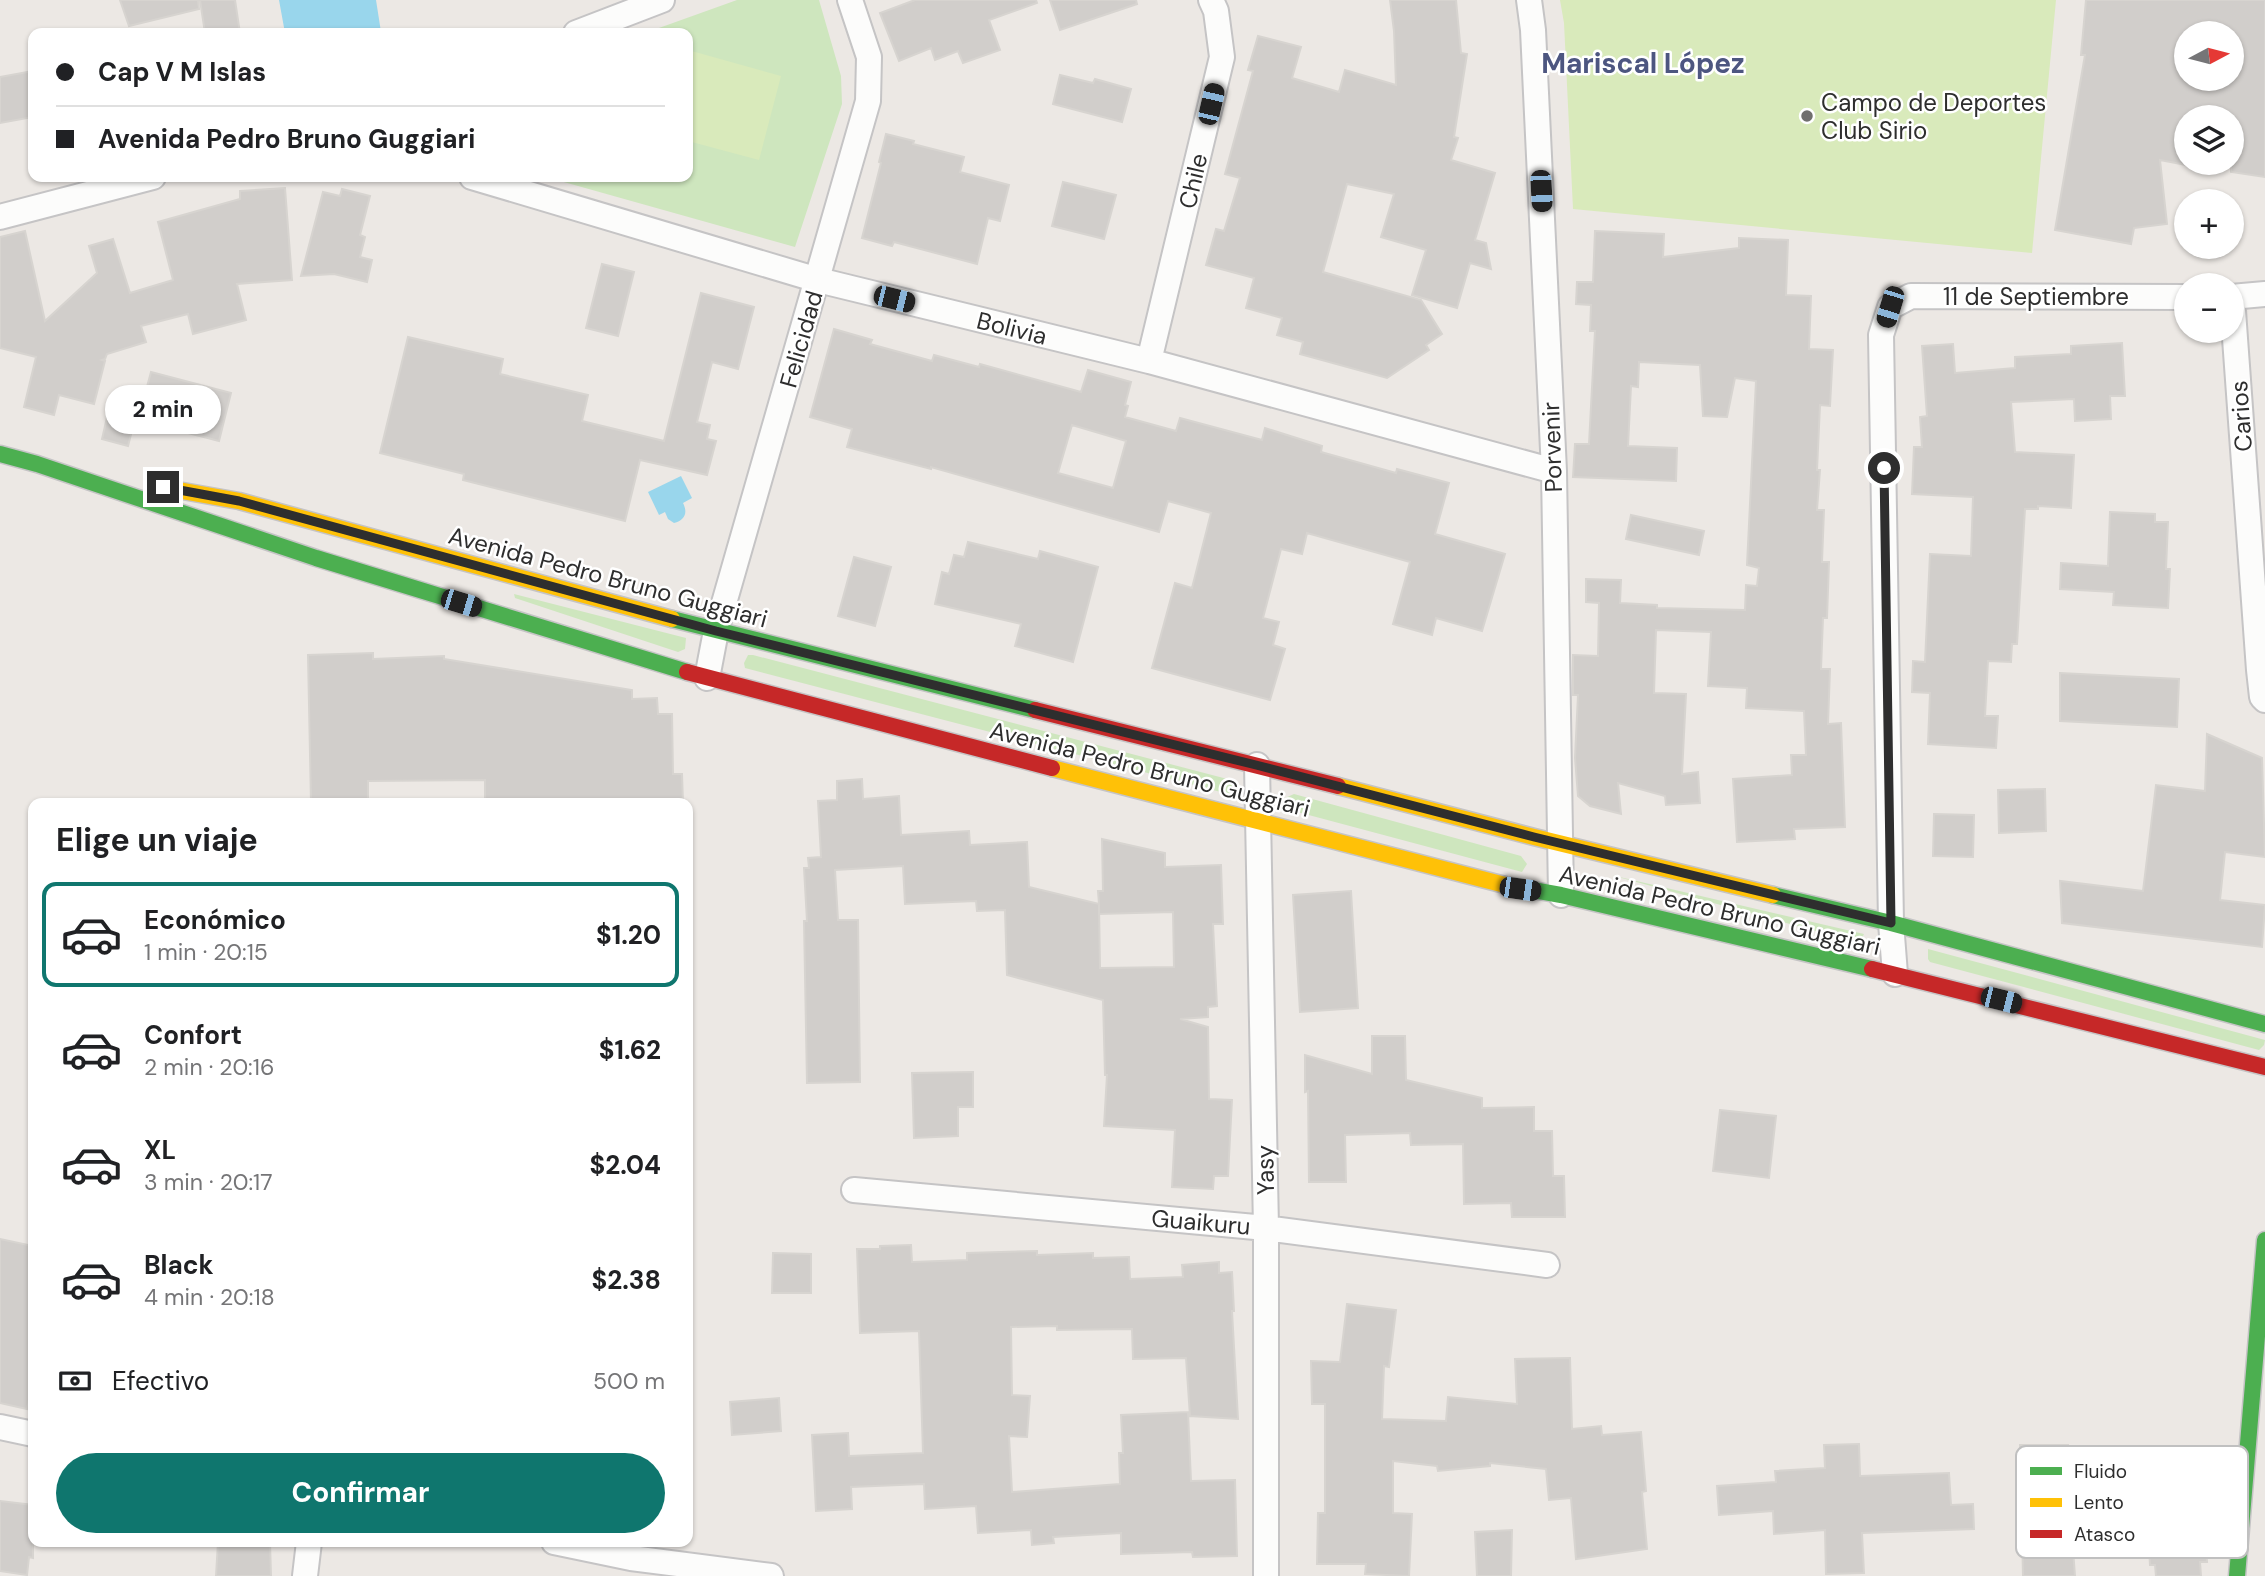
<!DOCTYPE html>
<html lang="es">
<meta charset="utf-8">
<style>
:root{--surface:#fff;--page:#f2f2f2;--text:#202124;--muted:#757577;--line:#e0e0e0;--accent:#0f766e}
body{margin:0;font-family:"DM Sans",sans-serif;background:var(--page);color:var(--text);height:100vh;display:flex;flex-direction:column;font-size:26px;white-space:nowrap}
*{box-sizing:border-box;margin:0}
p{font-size:23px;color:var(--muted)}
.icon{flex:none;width:38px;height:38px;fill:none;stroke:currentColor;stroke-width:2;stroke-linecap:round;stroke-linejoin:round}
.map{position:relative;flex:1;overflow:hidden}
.side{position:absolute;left:28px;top:798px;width:665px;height:749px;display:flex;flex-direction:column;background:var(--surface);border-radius:14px;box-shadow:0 2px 5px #0004}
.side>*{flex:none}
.banner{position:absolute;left:28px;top:28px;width:665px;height:154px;border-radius:14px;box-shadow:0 2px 5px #0004;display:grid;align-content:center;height:154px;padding:0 28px;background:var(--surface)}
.needle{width:46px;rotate:83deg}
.tools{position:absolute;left:2174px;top:21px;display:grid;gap:14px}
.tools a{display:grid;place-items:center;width:70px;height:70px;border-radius:50%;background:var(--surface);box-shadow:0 2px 5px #0004;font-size:35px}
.end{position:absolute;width:32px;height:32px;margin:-16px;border:9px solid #2e2e2e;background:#fff;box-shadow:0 0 0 4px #fff}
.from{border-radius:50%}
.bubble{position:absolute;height:49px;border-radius:24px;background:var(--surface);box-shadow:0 2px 5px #0004;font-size:23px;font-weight:700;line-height:49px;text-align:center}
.car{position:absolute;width:21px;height:42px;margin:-21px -10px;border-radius:9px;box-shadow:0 0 5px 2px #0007;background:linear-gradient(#222 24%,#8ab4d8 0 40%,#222 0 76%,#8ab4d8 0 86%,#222 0)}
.banner b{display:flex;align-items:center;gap:24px;height:66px;font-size:26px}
.banner b+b{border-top:2px solid var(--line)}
.banner i{width:18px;height:18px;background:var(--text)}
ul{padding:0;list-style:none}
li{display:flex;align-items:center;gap:21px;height:105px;margin:0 14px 10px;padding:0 14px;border:4px solid transparent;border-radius:14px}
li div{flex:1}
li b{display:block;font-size:26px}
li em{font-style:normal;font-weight:700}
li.on{border-color:var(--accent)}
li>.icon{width:63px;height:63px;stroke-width:1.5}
h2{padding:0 28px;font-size:32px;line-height:84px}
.pay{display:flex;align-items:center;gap:18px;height:77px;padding:0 28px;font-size:26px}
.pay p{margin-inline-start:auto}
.primary-button{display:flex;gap:14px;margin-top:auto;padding:14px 28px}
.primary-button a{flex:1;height:80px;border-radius:42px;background:var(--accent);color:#fff;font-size:28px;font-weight:700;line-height:80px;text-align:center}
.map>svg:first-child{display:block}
.green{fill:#cee6be}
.pitch{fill:#d9eabb}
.water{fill:#99d6ec}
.building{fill:#d1cecb;stroke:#d7d4d0;stroke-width:2;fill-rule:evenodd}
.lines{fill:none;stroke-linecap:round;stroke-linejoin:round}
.street-casing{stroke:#c5c4c5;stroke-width:28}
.fast-casing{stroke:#c5c4c5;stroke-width:19}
.slow-casing{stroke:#c5c4c5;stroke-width:19}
.jam-casing{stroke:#c5c4c5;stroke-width:19}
.street{stroke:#fcfcfb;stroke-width:24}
.fast{stroke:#4caf50;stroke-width:16}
.slow{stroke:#ffc107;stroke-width:16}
.jam{stroke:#c62828;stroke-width:16}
.route{stroke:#2e2e2e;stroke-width:9}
.poi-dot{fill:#706f6e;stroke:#fff;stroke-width:2.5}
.labels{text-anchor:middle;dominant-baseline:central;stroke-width:5;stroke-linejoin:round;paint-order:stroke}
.poi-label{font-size:24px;fill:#2e2e2e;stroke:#fff;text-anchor:start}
.street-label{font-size:24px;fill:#2e2e2e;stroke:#fff}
.quarter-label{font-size:28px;font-weight:bold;fill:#4d5680;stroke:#fff}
.key{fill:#fff;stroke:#c0c0c0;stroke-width:2}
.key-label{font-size:19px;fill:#2e2e2e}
</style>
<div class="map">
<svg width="2265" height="1576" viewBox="0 0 2265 1576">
<rect width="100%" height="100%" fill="#ece8e4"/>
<path class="green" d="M 737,0 L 819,0 L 841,76 L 842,104 L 795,247 L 546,177 L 688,177 L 688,33 L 645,33 Z
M 514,594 L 686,638 L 685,649 L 678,652 L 515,598 Z
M 748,655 L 753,655 L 1235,781 L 1239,785 L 1240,794 L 1236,796 L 745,668 L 744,663 Z
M 1294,794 L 1521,856 L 1527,864 L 1522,872 L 1290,810 L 1285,806 L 1285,798 Z
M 1611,875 L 1864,934 L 1862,938 L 1856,942 Z
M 1928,949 L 2265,1040 L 2264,1045 L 2259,1050 L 1930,962 L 1928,959 Z"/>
<path class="pitch" d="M 1560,0 L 2056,0 L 2032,253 L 1573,209 L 1564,23 Z
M 688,50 L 781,76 L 759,160 L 688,141 Z"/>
<path class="water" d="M 279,0 L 376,0 L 381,32 L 285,33 Z
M 681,476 L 692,498 L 683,503 C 688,513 685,520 674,523 L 668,519 L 665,512 L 659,515 L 648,492 Z"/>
<path class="building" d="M 120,0 L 198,0 L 199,9 L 129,26 Z
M 200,0 L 235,0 L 240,33 L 205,33 Z
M 915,0 L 1036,0 L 1037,3 L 989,20 L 1000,50 L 963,63 L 958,51 L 935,60 L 931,48 L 899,61 L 880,13 Z
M 1050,0 L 1136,0 L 1137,4 L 1060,30 Z
M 1390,0 L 1456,0 L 1461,53 L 1467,54 L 1454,137 L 1458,138 L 1451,160 L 1495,173 L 1475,240 L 1486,243 L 1491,269 L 1470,263 L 1457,308 L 1412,295 L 1426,250 L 1381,237 L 1394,194 L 1347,184 L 1323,272 L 1421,300 L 1442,334 L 1426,345 L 1429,350 L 1387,378 L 1300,354 L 1303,342 L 1277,335 L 1282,318 L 1246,308 L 1254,278 L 1206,265 L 1216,229 L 1224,231 L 1240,178 L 1225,174 L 1253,71 L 1248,70 L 1258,36 L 1301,47 L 1292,78 L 1339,92 L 1345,70 L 1396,85 L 1394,31 Z
M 2086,0 L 2265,0 L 2265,177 L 2231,172 L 2231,117 L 2186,117 L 2186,165 L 2160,160 L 2167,224 L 2134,228 L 2131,244 L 2055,230 L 2085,55 L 2081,55 ZM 2186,33 L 2231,33 L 2231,79 L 2186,79 Z
M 33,71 L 33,117 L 0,123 L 0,77 Z
M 1060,75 L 1093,83 L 1095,79 L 1131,89 L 1122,122 L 1053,104 Z
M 886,134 L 914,141 L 913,144 L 964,157 L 960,172 L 1009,185 L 1000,221 L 988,218 L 977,264 L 894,242 L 892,246 L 862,238 L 881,163 L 879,162 Z
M 1063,182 L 1116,195 L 1104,239 L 1052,226 Z
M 285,188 L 292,280 L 237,284 L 246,320 L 193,334 L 188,314 L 141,326 L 146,342 L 107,354 L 105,359 L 102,360 L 105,361 L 94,404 L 59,395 L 54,415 L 24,407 L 36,357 L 0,348 L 0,237 L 25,231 L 45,321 L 97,273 L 89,246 L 113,239 L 130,293 L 173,280 L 158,222 L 240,199 L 240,191 Z
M 342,189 L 370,196 L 360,235 L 365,237 L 360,257 L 372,260 L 367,282 L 334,274 L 301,276 L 323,192 L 340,196 Z
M 1595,231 L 1664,234 L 1663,257 L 1739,248 L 1739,238 L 1788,240 L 1786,295 L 1811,296 L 1809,349 L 1833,350 L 1830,406 L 1820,405 L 1817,470 L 1820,470 L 1817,510 L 1824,510 L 1822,562 L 1829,562 L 1827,618 L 1823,618 L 1821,669 L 1830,669 L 1828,724 L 1841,723 L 1845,827 L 1794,829 L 1795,839 L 1737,842 L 1733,779 L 1792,775 L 1791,755 L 1806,755 L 1804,711 L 1746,708 L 1747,688 L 1708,686 L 1711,632 L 1656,630 L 1654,693 L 1686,694 L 1682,774 L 1698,772 L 1700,803 L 1666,805 L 1665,796 L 1618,783 L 1621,814 L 1590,806 L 1578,796 L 1575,758 L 1578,695 L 1573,695 L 1573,655 L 1598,656 L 1599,603 L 1586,602 L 1586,579 L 1621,580 L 1620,603 L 1657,605 L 1657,608 L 1745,610 L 1746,585 L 1757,586 L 1759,568 L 1747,565 L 1756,381 L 1735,378 L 1727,417 L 1703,416 L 1700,365 L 1639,362 L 1638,387 L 1631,386 L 1628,446 L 1677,448 L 1676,481 L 1573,477 L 1575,444 L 1589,444 L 1595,331 L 1590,331 L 1591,305 L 1576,304 L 1577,282 L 1593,282 Z
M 602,264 L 634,272 L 618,336 L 586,328 Z
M 701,293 L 754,307 L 738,369 L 712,362 L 697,422 L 710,425 L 707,439 L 716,441 L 707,475 L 640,460 L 625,521 L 463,480 L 464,474 L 380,453 L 408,337 L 503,359 L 500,374 L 588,395 L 582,421 L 664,441 Z
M 834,329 L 872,340 L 870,344 L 932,361 L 934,355 L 979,367 L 980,364 L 1081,392 L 1088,370 L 1131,382 L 1125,405 L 1128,406 L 1125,417 L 1176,431 L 1180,418 L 1262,440 L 1265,428 L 1322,446 L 1321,452 L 1396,473 L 1397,469 L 1449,483 L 1435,534 L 1505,554 L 1482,631 L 1436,618 L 1432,635 L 1393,624 L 1410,562 L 1307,533 L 1302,554 L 1281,549 L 1263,618 L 1279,622 L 1273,645 L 1285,649 L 1270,700 L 1152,668 L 1175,583 L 1192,588 L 1211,513 L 1168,501 L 1159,532 L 931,467 L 931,469 L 847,447 L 852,429 L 810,417 ZM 1072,425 L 1126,441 L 1113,488 L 1058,473 Z
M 2122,343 L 2125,396 L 2110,396 L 2111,419 L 2075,421 L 2074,399 L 2011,402 L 2015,452 L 2074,455 L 2071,508 L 2038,506 L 2038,509 L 2025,509 L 2017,644 L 2012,644 L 2011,662 L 1988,661 L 1985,716 L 1998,716 L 1996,748 L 1928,744 L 1930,693 L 1912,692 L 1913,661 L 1925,662 L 1930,554 L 1971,556 L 1973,497 L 1912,494 L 1914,447 L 1922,447 L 1920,417 L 1927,416 L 1922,346 L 1953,344 L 1955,373 L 2015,368 L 2015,357 L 2071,354 L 2071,346 Z
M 151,372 L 231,393 L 219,441 L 138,420 Z
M 111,400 L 138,407 L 128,446 L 102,439 Z
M 2110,512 L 2155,514 L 2155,522 L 2168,522 L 2166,569 L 2170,569 L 2168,608 L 2113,605 L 2114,592 L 2060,589 L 2061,563 L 2108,566 Z
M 1631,515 L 1704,531 L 1699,555 L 1626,539 Z
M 968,542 L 1038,559 L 1040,551 L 1098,567 L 1073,662 L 1015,646 L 1021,624 L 935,604 L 942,572 L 949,574 L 954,555 L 964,557 Z
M 854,557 L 891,567 L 875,626 L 838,616 Z
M 373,653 L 373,659 L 444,656 L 444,659 L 632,690 L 632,699 L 657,698 L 658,714 L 672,714 L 673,774 L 682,774 L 683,803 L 485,803 L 485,780 L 368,781 L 368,803 L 311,803 L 308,655 Z
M 2060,673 L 2179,679 L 2177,727 L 2060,721 Z
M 2207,734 L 2262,758 L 2265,857 L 2225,852 L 2220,900 L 2265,905 L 2262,947 L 2062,923 L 2060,881 L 2143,891 L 2156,785 L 2205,791 Z
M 862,779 L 863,799 L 899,796 L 901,835 L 969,831 L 970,845 L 1027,842 L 1029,887 L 1099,904 L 1098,891 L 1103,891 L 1102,839 L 1165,853 L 1165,867 L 1221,865 L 1223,924 L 1213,924 L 1217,1006 L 1208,1007 L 1208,1017 L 1180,1019 L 1208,1027 L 1209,1099 L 1232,1100 L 1228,1176 L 1214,1176 L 1213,1189 L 1172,1187 L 1175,1130 L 1104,1126 L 1107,1075 L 1105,1075 L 1103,1000 L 1007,975 L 1005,910 L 977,911 L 976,901 L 905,904 L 903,866 L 835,870 L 838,920 L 858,920 L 860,1082 L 807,1083 L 804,921 L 807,921 L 804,868 L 809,868 L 808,858 L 821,857 L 818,801 L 837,800 L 837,781 ZM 1099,905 L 1099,914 L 1173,912 L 1174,967 L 1100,968 Z
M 2045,789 L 2046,831 L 1999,833 L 1998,790 Z
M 1934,814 L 1974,815 L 1973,857 L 1933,856 Z
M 1351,891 L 1358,1008 L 1300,1012 L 1293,895 Z
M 1372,1036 L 1405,1036 L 1406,1080 L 1482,1098 L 1482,1108 L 1534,1107 L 1534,1131 L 1552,1131 L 1553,1176 L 1564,1176 L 1565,1217 L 1512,1217 L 1511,1203 L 1464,1204 L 1463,1144 L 1411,1145 L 1410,1133 L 1345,1135 L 1346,1182 L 1309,1182 L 1308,1091 L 1305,1092 L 1305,1055 L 1372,1074 Z
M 973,1072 L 973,1107 L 958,1107 L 958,1136 L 914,1138 L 912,1073 Z
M 1720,1110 L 1776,1116 L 1769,1178 L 1713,1171 Z
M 0,1239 L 33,1246 L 33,1381 L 27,1409 L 0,1403 Z
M 911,1245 L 912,1262 L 967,1260 L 967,1253 L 1037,1251 L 1037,1255 L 1093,1253 L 1093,1258 L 1129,1257 L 1130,1279 L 1183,1277 L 1182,1265 L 1219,1262 L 1219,1273 L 1232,1272 L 1234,1311 L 1232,1311 L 1238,1419 L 1190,1416 L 1186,1358 L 1133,1359 L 1132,1329 L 1057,1330 L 1057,1326 L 1011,1327 L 1012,1395 L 1030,1396 L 1027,1437 L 1009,1436 L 1012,1492 L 1120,1484 L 1119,1453 L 1123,1453 L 1121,1415 L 1188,1412 L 1191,1481 L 1235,1480 L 1237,1556 L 1193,1557 L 1192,1552 L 1121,1554 L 1121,1533 L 1053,1537 L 1054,1543 L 1032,1545 L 1031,1530 L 978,1533 L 976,1506 L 925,1509 L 924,1484 L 851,1487 L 852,1509 L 816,1511 L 812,1435 L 848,1433 L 849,1456 L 923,1453 L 919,1331 L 860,1333 L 857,1249 L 880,1249 L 880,1246 Z
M 773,1253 L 811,1254 L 811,1293 L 772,1293 Z
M 1347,1304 L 1396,1310 L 1389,1367 L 1384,1366 L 1382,1419 L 1446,1421 L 1448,1397 L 1517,1404 L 1515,1359 L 1570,1358 L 1572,1429 L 1601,1426 L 1602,1435 L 1641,1432 L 1646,1491 L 1642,1492 L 1647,1549 L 1576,1559 L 1571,1498 L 1549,1500 L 1546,1469 L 1490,1463 L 1490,1466 L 1438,1471 L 1437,1466 L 1393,1461 L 1393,1513 L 1412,1514 L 1409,1576 L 1365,1574 L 1366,1564 L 1317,1564 L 1318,1513 L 1325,1513 L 1325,1404 L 1312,1404 L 1311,1361 L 1340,1362 Z
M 779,1398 L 781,1431 L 732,1435 L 730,1402 Z
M 1859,1444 L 1860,1476 L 1949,1473 L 1951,1505 L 1973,1504 L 1974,1529 L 1862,1533 L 1864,1573 L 1826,1574 L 1825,1530 L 1774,1534 L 1773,1511 L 1719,1515 L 1717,1486 L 1776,1482 L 1775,1471 L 1825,1468 L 1824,1445 Z
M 2020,1445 L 2068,1445 L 2069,1470 L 2067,1470 L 2075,1576 L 2023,1576 Z
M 2203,1488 L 2207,1562 L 2200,1562 L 2201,1576 L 2156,1576 L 2155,1565 L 2150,1565 L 2148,1530 L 2158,1530 L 2156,1490 Z
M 0,1501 L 33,1505 L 33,1558 L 29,1557 L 27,1575 L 0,1571 Z
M 1512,1530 L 1511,1576 L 1477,1576 L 1475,1532 Z
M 218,1542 L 270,1542 L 271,1576 L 216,1576 Z"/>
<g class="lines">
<g class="street-casing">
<path id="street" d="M 1529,0 L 1533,30 L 1554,471 L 1561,895
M 576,33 L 662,0
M 472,177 L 818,280 L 1149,361 L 1554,471
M 0,217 L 153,177
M 2231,297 L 2265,294
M 2232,297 L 2259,670 L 2262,697 L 2265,700
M 1149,361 L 1222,57 L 1216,11 L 1211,0
M 707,678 L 716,631 L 868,101 L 869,57 L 850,0
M 1257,765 L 1266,1228 L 1266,1576
M 1895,974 L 1891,923 L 1881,335 L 1890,307 L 1911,296 L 2186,297
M 854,1190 L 1266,1228 L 1547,1265
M 0,1427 L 33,1434
M 554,1542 L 631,1558 L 771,1576
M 305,1576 L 309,1542"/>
</g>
<g class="fast-casing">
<path id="fast" d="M 0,454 L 37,464 L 316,558 L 687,672
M 672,619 L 1035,710
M 1505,885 L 1561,895 L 1872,969
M 1773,895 L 1891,923 L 2265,1024
M 2237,1576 L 2265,1240"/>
</g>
<g class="slow-casing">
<path id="slow" d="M 166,488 L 239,501 L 672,619
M 1052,768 L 1505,885
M 1338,786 L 1534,837 L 1773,895"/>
</g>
<g class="jam-casing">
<path id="jam" d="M 687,672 L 1052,768
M 1035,710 L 1338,786
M 1872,969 L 2265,1067"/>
</g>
<use href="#street" class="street"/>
<use href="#fast" class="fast"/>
<use href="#slow" class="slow"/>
<use href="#jam" class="jam"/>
</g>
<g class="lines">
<path class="route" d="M 163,487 L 239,501 L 716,631 L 1256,765 L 1534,837 L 1891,923 L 1884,468"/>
</g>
<circle class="poi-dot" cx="1807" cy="116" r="7"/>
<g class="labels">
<g class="poi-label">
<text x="1821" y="102">Campo de Deportes<tspan x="1821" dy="28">Club Sirio</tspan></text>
</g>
<g class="street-label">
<text transform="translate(1193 181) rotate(-77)">Chile</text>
<text x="2036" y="296">11 de Septiembre</text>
<text transform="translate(1012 328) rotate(14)">Bolivia</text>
<text transform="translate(801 339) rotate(-74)">Felicidad</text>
<text transform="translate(2241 416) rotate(-94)">Carios</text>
<text transform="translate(1552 447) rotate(-92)">Porvenir</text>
<text transform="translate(608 577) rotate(15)">Avenida Pedro Bruno Guggiari</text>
<text transform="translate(1150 769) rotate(14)">Avenida Pedro Bruno Guggiari</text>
<text transform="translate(1720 910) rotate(13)">Avenida Pedro Bruno Guggiari</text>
<text transform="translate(1265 1170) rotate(-91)">Yasy</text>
<text transform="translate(1201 1222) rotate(5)">Guaikuru</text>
</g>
<g class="quarter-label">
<text x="1643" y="63">Mariscal López</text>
</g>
</g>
<rect x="2016" y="1446" width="232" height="112" rx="10" class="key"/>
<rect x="2030" y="1467" width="32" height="8" fill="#4caf50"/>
<rect x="2030" y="1498" width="32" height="9" fill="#ffc107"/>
<rect x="2030" y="1530" width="32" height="8" fill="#c62828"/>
<g class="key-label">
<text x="2074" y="1478">Fluido</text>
<text x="2074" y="1509">Lento</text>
<text x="2074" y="1541">Atasco</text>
</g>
</svg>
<div class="tools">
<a><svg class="needle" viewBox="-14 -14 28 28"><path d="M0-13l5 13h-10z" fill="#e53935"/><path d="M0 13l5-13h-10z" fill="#757577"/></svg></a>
<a><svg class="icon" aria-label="layers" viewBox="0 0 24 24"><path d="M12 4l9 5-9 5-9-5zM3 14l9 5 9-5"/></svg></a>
<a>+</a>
<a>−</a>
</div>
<i class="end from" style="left:1884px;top:468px"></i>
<i class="end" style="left:163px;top:487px"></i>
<div class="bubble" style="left:105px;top:385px;width:116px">2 min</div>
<i class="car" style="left:1211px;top:104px;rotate:13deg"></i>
<i class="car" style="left:1541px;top:191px;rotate:177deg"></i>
<i class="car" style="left:894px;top:299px;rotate:104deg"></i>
<i class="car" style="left:1890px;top:307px;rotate:197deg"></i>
<i class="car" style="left:461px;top:603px;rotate:107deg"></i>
<i class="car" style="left:1520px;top:889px;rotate:98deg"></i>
<i class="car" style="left:2001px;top:1000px;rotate:104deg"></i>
<div class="banner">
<b><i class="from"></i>Cap V M Islas</b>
<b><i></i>Avenida Pedro Bruno Guggiari</b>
</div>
<section class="side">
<h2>Elige un viaje</h2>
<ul>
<li class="on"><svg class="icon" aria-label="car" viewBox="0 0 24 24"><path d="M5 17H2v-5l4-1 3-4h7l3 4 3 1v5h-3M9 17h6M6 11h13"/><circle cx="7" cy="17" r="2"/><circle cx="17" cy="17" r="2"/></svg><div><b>Económico</b><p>1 min · 20:15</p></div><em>$1.20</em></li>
<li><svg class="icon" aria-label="car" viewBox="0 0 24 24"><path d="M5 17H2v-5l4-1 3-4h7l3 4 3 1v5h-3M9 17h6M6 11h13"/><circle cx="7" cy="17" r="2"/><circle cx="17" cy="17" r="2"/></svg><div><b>Confort</b><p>2 min · 20:16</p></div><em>$1.62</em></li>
<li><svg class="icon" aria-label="car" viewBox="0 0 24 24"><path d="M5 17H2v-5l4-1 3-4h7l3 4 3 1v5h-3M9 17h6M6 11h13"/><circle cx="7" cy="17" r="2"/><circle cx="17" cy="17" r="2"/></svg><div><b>XL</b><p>3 min · 20:17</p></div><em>$2.04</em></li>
<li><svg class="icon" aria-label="car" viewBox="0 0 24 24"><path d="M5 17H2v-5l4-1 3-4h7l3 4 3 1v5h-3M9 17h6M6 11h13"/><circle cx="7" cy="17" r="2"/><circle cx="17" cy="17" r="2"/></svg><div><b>Black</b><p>4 min · 20:18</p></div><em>$2.38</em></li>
</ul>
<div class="pay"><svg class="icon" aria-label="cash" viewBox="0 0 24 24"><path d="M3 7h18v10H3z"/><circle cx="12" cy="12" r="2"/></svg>Efectivo<p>500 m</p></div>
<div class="primary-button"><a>Confirmar</a></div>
</section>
</div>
